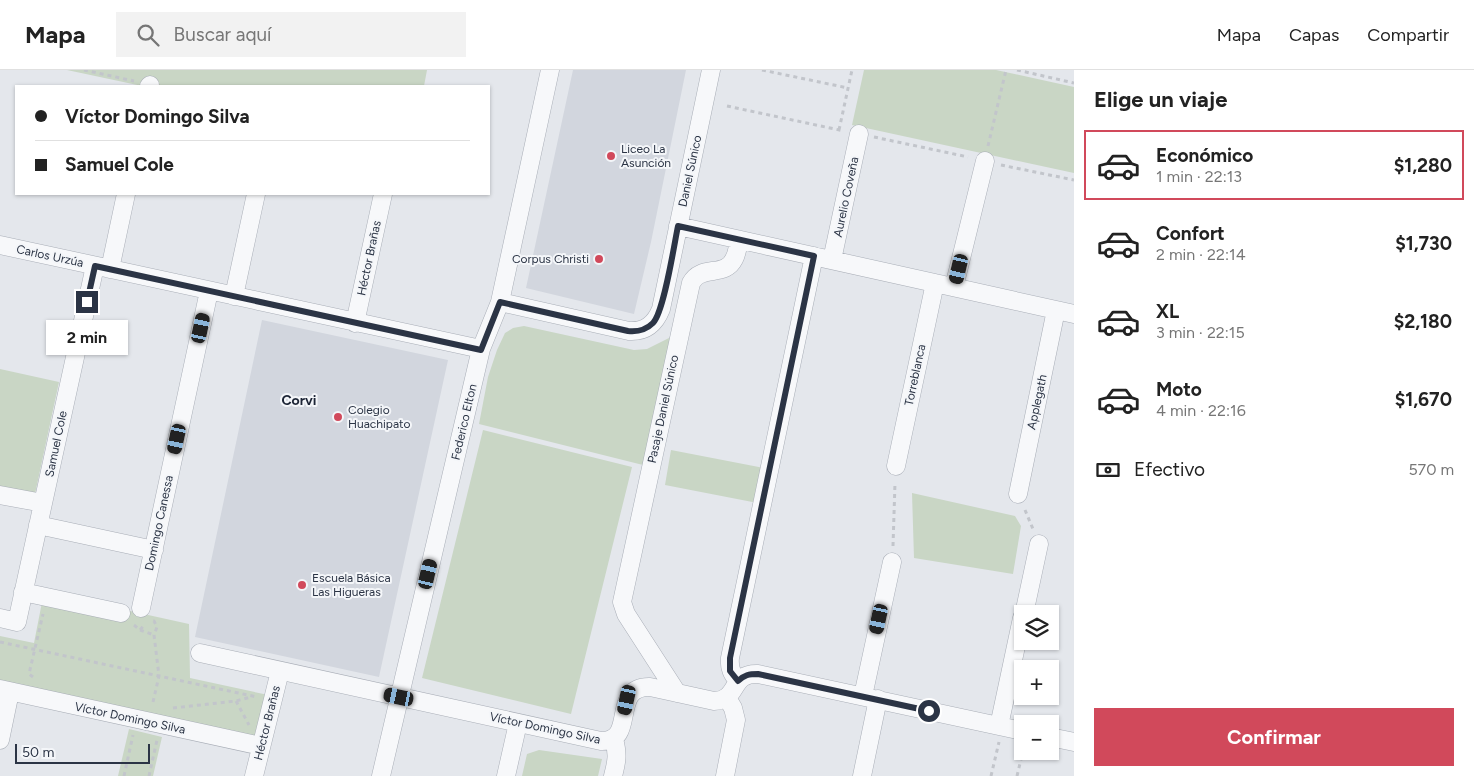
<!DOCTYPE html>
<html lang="es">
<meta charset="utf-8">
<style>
:root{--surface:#fff;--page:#f2f2f2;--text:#222;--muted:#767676;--line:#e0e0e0;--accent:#d1495b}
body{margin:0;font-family:Figtree,sans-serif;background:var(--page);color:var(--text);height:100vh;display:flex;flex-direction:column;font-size:19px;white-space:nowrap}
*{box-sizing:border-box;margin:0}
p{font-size:16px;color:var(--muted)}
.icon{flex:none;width:28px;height:28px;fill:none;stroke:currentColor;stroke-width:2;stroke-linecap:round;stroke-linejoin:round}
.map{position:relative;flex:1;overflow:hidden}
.sheet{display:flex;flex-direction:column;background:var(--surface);width:400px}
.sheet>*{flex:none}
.guide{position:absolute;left:15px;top:15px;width:475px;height:110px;border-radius:0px;box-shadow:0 1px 4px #0004;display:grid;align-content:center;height:110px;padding:0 20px;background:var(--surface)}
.controls{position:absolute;left:1014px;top:535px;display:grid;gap:10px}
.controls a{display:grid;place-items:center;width:45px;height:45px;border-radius:0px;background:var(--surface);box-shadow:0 1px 4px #0004;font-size:25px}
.scale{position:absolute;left:15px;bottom:12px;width:135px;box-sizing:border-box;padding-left:5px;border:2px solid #2b3445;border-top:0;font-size:14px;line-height:18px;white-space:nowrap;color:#2b3445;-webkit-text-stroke:4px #f4f6f9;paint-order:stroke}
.end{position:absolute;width:22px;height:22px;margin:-11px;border:6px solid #2b3445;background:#fff;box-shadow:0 0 0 2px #fff}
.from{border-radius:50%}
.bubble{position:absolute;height:35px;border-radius:0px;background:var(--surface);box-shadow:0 1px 4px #0004;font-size:16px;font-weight:700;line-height:35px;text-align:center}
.car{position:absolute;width:15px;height:30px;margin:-15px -8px;border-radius:6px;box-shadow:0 0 4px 1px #0007;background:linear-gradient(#222 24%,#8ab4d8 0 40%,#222 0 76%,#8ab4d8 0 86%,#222 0)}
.guide b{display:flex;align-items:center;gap:18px;height:48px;font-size:19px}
.guide b+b{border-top:1px solid var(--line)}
.guide i{width:12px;height:12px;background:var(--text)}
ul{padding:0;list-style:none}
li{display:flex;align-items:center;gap:15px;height:70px;margin:0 10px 8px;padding:0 10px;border:2px solid transparent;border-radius:0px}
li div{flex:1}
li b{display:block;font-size:19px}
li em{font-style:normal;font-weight:700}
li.active{border-color:var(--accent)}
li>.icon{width:45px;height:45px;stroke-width:1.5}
h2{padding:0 20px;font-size:22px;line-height:60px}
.pay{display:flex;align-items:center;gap:12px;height:55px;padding:0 20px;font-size:19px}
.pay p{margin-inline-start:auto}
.primary-button{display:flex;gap:10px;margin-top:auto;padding:10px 20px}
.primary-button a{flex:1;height:58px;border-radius:0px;background:var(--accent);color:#fff;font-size:20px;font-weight:700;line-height:58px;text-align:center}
header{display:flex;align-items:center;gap:30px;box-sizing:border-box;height:70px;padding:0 25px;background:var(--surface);border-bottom:1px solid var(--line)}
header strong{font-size:24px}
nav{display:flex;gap:28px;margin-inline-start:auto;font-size:18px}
.search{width:350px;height:45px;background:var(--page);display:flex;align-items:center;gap:12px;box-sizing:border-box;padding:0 18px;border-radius:0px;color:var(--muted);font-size:19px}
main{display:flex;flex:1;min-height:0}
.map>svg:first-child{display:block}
.built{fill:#d2d6de}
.green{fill:#c9d6c5}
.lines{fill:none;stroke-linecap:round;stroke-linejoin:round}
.street-casing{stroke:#a9aeb7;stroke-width:19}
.path{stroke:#c2c5cb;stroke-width:3;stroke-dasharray:4 4;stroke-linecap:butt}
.street{stroke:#f7f8fa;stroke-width:18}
.route{stroke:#2b3445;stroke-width:6}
.poi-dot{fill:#d1495b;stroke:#f4f6f9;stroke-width:2}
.labels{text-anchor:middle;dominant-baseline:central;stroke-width:4;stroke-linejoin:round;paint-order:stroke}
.poi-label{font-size:12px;fill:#2b3445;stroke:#f4f6f9;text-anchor:start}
.street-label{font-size:12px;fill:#2b3445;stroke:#f4f6f9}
.neighbourhood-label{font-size:14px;font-weight:bold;fill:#1d2536;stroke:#f4f6f9}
</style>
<header>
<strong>Mapa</strong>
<div class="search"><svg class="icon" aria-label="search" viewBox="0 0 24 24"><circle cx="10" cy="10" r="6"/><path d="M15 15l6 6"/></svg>Buscar aquí</div>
<nav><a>Mapa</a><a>Capas</a><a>Compartir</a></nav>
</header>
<main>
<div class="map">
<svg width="1074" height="706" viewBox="0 0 1074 706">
<rect width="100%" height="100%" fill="#e4e7ec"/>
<path class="built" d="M 573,0 L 686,0 L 651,172 L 634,244 L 526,218 Z
M 262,250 L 448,290 L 379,607 L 195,567 Z"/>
<path class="green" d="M 67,0 L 427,0 L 424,16 L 142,16 Z
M 864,0 L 996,0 L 1074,17 L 1074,103 L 852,55 Z
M 524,256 L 634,280 L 647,279 L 673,266 L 643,395 L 479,354 L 488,307 L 497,280 L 505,263 L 513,258 Z
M 0,299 L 59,312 L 35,424 L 0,416 Z
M 483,360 L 632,397 L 571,644 L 422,608 Z
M 671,380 L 775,400 L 768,435 L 665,415 Z
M 912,423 L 1015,446 L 1021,456 L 1013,504 L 914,488 Z
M 44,522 L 189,554 L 190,608 L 273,626 L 265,677 L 0,619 L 0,566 L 34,573 Z
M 129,659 L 162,667 L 153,706 L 118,706 Z
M 539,680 L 602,689 L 598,706 L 522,706 L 527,684 Z"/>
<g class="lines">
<g class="street-casing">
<path id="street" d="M 149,16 L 150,15
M 678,156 L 1074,244
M 0,175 L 481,279
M 832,190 L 859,64
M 110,199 L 126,124
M 954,217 L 985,91
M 234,226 L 256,124
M 500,232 L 629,261 C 645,262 655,254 661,239 L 711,0
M 355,253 L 383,124
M 896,396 L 935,213
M 1018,424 L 1056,240
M 0,425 L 43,433
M 38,455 L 154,480
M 23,522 L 121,543
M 141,538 L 209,221
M 1024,544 L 1039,474
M 0,548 L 17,552 L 95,196
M 200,583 L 601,671 C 638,672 609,616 650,617 L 714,631 C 740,630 729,603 758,604 L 1022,661
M 738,611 C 732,604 729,598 730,588 L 814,186
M 0,619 L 261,676
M 677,623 L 626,544 L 622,532 L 691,213 C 701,194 725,208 734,189 C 737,184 738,176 739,170
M 863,626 L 892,492
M 999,656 L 1022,548
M 1050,667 L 1074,672
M 0,670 L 10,622
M 254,706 L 280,601
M 381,706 L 481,279 L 500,232 L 550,0
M 506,706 L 518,653
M 613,706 C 617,691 618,684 614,669
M 725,706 L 736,650 L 733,638 L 727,628
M 862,706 L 878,629"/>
</g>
<path class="path" d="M 84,0 L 134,11
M 762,0 L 848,18
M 1017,0 L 1074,13
M 727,36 L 844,61
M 839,60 L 852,0
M 874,67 L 968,87
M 988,76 L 1006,0
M 1001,95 L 1074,110
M 1025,440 L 1033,459
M 893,476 L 895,413
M 134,555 L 140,560 L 145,554
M 140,560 L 154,565
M 0,572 L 257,627
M 33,607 L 29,604 L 43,544
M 236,631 L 249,655
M 153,632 L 159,606 L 154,565 L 157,557 L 154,551 L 153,551
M 173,638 L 236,631 L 251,627
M 124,706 L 133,665
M 149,706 L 157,670
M 991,706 L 999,672
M 1017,706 L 1023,681"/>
<use href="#street" class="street"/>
</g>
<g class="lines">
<path class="route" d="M 87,232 L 95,196 L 481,280 L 500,232 L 628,261 C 638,262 646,260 653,253 C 664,242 674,175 678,156 L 814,186 L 730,588 L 730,601 L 738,611 C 744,605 749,604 758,604 L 929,641"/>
</g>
<g class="poi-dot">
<circle cx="611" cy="86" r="5"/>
<circle cx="599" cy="189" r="5"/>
<circle cx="338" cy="347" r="5"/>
<circle cx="302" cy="515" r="5"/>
</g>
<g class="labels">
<g class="poi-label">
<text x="621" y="79">Liceo La<tspan x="621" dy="14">Asunción</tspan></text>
<text x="589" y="189" text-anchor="end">Corpus Christi</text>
<text x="348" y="340">Colegio<tspan x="348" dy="14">Huachipato</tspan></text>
<text x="312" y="508">Escuela Básica<tspan x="312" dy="14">Las Higueras</tspan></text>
</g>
<g class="street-label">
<text transform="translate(690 101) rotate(-78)">Daniel Súnico</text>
<text transform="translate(846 127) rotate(-78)">Aurelio Coveña</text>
<text transform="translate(50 186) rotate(12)">Carlos Urzúa</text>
<text transform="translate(369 188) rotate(-78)">Héctor Brañas</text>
<text transform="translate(915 305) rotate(-78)">Torreblanca</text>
<text transform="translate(1037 332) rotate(-78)">Applegath</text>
<text transform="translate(663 339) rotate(-78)">Pasaje Daniel Súnico</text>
<text transform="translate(464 352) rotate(-77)">Federico Elton</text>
<text transform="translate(56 374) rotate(-78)">Samuel Cole</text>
<text transform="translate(159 453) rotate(-78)">Domingo Canessa</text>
<text transform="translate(130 648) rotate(12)">Víctor Domingo Silva</text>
<text transform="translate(267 653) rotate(-76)">Héctor Brañas</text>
<text transform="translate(545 658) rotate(12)">Víctor Domingo Silva</text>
</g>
<g class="neighbourhood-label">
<text x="299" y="330">Corvi</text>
</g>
</g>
</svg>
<div class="controls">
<a><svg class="icon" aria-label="layers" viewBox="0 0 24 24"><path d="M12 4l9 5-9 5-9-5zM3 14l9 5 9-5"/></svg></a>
<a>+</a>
<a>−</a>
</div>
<div class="scale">50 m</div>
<i class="end from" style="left:929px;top:641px"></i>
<i class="end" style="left:87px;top:232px"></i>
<div class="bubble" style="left:46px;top:250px;width:82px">2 min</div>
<i class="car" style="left:959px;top:199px;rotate:193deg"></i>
<i class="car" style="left:201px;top:258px;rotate:12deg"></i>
<i class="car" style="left:177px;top:369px;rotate:192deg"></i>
<i class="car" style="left:428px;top:504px;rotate:13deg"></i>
<i class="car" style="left:879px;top:549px;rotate:192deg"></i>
<i class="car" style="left:399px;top:627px;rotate:282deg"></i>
<i class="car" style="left:627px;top:630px;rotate:192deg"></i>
<div class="guide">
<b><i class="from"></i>Víctor Domingo Silva</b>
<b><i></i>Samuel Cole</b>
</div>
</div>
<section class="sheet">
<h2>Elige un viaje</h2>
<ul>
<li class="active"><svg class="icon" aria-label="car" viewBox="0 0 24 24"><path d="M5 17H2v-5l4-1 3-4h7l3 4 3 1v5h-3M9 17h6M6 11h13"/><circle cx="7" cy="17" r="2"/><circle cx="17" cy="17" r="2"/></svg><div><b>Económico</b><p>1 min · 22:13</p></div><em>$1,280</em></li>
<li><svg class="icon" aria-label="car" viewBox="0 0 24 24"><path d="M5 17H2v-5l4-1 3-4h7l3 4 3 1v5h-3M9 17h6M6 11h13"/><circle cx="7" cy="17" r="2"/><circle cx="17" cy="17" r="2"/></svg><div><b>Confort</b><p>2 min · 22:14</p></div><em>$1,730</em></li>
<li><svg class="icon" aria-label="car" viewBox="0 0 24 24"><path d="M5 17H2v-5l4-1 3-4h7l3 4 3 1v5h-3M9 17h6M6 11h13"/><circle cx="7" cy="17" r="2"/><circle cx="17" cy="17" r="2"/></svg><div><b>XL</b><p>3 min · 22:15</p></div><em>$2,180</em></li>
<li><svg class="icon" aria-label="car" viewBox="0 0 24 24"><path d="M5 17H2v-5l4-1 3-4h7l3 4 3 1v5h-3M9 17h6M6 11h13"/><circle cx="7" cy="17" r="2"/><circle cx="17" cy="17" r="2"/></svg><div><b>Moto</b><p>4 min · 22:16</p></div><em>$1,670</em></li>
</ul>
<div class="pay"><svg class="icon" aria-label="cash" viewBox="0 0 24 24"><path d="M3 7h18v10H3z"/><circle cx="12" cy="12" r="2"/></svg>Efectivo<p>570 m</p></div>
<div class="primary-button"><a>Confirmar</a></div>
</section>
</main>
